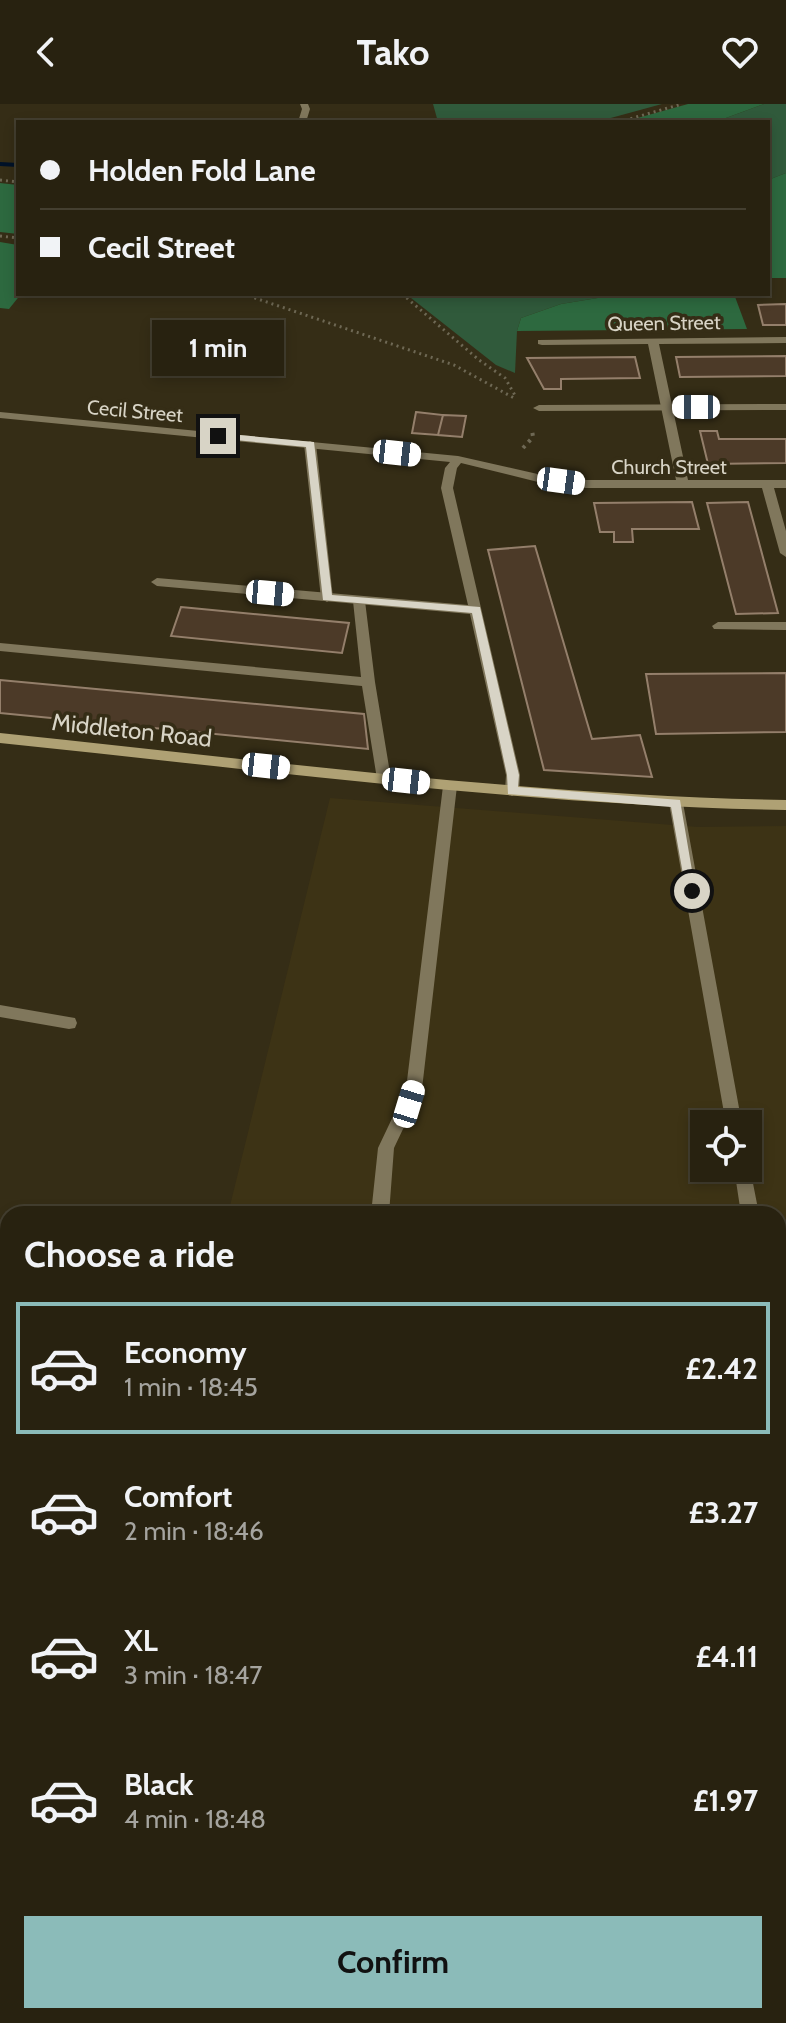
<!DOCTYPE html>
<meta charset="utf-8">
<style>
:root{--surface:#282210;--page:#342f1e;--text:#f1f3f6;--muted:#a5a49f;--line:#443f30;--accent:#8bbbb9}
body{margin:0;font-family:Cabin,sans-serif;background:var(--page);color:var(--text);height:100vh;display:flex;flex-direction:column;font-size:30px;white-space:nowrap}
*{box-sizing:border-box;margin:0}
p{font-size:26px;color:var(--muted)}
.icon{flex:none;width:44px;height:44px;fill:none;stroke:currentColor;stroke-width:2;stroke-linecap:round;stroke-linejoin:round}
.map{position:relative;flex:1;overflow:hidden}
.panel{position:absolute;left:0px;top:1102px;width:786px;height:818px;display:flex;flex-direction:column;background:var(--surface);border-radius:24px 24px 0 0;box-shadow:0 4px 12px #0003,0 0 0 2px var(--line)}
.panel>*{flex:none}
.guide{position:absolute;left:16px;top:16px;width:754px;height:176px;border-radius:0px;box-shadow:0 4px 12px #0003,0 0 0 2px var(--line);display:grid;align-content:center;height:176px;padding:0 24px;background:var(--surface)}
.tools{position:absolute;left:690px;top:1006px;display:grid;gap:16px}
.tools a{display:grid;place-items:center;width:72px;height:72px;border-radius:0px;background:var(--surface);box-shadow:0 4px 12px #0003,0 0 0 2px var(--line);font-size:40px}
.end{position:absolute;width:36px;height:36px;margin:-18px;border:10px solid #d8d4c6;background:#111;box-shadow:0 0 0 4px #111}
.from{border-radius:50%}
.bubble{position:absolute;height:56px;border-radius:0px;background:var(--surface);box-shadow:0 4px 12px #0003,0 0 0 2px var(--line);font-size:26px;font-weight:800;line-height:56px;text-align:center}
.car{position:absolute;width:24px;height:48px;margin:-24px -12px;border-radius:10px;box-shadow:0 0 6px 2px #0007;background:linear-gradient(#fff 24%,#345 0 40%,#fff 0 76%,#345 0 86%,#fff 0)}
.guide b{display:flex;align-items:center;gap:28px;height:76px;font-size:30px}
.guide b+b{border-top:2px solid var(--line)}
.guide i{width:20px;height:20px;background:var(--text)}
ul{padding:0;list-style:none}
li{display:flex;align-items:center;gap:24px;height:132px;margin:0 16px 12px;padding:0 8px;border:4px solid transparent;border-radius:0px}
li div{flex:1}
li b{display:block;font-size:30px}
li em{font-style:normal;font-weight:800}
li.current{border-color:var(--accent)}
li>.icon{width:72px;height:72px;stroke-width:1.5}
h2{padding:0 24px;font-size:36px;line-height:96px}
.action{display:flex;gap:16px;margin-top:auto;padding:16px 24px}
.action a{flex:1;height:92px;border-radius:0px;background:var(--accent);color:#111;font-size:32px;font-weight:800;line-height:92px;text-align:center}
header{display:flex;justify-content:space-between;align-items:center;height:104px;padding:0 24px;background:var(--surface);font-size:36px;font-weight:800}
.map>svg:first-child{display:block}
.built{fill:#3d3315;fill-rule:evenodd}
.green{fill:#305a3b}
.forest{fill:#2d693f}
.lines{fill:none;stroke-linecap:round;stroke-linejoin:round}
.stream{fill:#001228;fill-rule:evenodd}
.building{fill:#4c3a28;stroke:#947f6b;stroke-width:2}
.path-far1{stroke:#6e6854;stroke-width:3;stroke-dasharray:2 4;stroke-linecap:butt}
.path{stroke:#6e6854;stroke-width:4;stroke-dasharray:3 5;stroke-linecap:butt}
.service{fill:#80775c;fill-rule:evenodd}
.minor{fill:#80775c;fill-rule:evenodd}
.secondary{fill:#afa174;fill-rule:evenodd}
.route{fill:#d8d4c6}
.labels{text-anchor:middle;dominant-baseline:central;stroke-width:7;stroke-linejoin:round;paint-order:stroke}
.far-street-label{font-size:20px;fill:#d8d4c6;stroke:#352d16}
.street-label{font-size:24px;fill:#d8d4c6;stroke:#352d16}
</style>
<header><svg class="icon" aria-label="back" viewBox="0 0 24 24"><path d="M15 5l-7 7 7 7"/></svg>Tako<svg class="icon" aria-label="heart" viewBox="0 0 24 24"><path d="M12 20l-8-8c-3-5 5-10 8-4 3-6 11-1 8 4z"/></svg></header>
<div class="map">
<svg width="786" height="1919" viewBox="0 0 786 1919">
<rect width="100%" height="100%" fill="#352d16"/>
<path class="built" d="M 330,694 L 698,723 L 786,722 L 786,1379 L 778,1380 L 778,1110 L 228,1110 ZM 704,1020 L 748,1020 L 748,1064 L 704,1064 Z
M 786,1527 L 786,1919 L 611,1919 L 614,1912 L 778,1912 L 778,1545 Z"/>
<path class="green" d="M 433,0 L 662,0 L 596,18 L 438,18 Z
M 764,0 L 786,0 L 786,69 L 768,76 L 768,18 L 715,18 Z
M 406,190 L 622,190 L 561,200 L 521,214 L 517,227 L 515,269 L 496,261 Z
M 0,1509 L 8,1509 L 8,1730 L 0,1729 Z
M 786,1587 L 786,1812 L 778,1816 L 778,1605 Z
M 254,1912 L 470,1912 L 467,1919 L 253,1919 Z"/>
<path class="forest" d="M 688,0 L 764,0 L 715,18 L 623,18 Z
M 786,69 L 786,174 L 768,174 L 768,76 Z
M 0,79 L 18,81 L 18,130 L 0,128 Z
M 0,138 L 18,141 L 18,190 L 21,190 L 9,205 L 0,204 Z
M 622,190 L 734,190 L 747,225 L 517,227 L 521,214 L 561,200 Z"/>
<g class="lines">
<path class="stream" d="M 0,58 L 18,59 L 18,63 L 0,62 Z"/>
</g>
<path class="building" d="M 786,200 L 786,221 L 763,221 L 758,201 Z
M 786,252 L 786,272 L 680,273 L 676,253 Z
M 635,253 L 640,274 L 561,275 L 561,285 L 544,285 L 527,254 Z
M 416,308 L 443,311 L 438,331 L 412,329 Z
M 443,311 L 466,312 L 462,333 L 438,331 Z
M 700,327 L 717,327 L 719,335 L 786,335 L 786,359 L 708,360 Z
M 692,398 L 699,425 L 632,425 L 633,438 L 614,438 L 614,428 L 600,428 L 594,399 Z
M 748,398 L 778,509 L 736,510 L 707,399 Z
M 535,442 L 592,635 L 640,631 L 652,673 L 544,666 L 488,446 Z
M 181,503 L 349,519 L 342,549 L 171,532 Z
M 786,569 L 786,628 L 656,630 L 646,570 Z
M 0,576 L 364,610 L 368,645 L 0,609 Z"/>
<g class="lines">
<path class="path-far1" d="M 619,18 L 682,0
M 0,76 L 18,78
M 0,132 L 18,134
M 243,190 L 454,261 L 514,294
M 402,190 L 479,256 L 505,274 L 516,293"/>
<path class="path" d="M 523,344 L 533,333 L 532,326"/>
<path class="service" d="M 786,300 L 786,306 L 539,307 L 533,304 L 539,301 Z
M 310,337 L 316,340 L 333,494 L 327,498 L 321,494 L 304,340 Z
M 359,493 L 365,497 L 375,578 L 391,675 L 384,680 L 377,675 L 362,582 L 0,547 L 0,539 L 361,573 L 353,497 Z
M 450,677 L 457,682 L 422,985 L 394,1044 L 389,1110 L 371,1110 L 378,1044 L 406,985 L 443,682 Z"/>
<path class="minor" d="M 300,0 L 308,0 L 310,5 L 306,18 L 298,18 L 302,5 Z
M 786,233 L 786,239 L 659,240 L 688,376 L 786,376 L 786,384 L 774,384 L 786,427 L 786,453 L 780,449 L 762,384 L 581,384 L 542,379 L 461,359 L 457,364 L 453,384 L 520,671 L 519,687 L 512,692 L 505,687 L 506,671 L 470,510 L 157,482 L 151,478 L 157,474 L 468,501 L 441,384 L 445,364 L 450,358 L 0,314 L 0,308 L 458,352 L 542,371 L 581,376 L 676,376 L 648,240 L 542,241 L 538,240 L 538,236 Z
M 718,518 L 786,518 L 786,526 L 714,525 L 712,522 Z
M 676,694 L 683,699 L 742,1020 L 726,1020 L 669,699 Z
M 0,901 L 69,913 L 75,914 L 77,919 L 75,924 L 69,925 L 0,913 Z
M 748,1059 L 750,1064 L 759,1110 L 741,1110 L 734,1064 L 748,1064 Z
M 560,1912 L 585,1912 L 582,1919 L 557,1919 Z"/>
<path class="secondary" d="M 0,629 C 261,656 523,691 786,696 L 786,706 C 523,701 261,666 0,639 Z"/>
</g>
<path class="route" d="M 218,329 L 314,338 L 332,491 L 480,503 L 519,671 L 518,683 L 680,696 L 696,790 L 687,790 L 686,787 L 671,703 L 508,690 L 507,671 L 472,509 L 323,496 L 306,343 L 214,334 Z"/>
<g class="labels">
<g class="far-street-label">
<text transform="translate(664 219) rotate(-1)">Queen Street</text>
<text transform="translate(135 307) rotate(5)">Cecil Street</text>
<text x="669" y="363">Church Street</text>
</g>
<g class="street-label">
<text transform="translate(132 626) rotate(6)">Middleton Road</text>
</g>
</g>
</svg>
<div class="tools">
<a><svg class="icon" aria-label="locate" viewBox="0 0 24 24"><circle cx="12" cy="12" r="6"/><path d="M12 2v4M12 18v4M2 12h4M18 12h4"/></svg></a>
</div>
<i class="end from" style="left:692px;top:787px"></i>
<i class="end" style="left:218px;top:332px"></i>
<div class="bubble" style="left:152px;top:216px;width:132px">1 min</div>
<i class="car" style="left:696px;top:303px;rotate:270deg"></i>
<i class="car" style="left:397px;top:349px;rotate:96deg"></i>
<i class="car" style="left:561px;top:377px;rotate:98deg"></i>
<i class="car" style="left:270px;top:489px;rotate:95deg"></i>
<i class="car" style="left:266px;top:662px;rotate:96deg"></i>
<i class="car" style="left:406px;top:677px;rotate:96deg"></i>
<i class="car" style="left:409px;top:1000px;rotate:17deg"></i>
<div class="guide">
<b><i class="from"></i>Holden Fold Lane</b>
<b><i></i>Cecil Street</b>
</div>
<section class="panel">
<h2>Choose a ride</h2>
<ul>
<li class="current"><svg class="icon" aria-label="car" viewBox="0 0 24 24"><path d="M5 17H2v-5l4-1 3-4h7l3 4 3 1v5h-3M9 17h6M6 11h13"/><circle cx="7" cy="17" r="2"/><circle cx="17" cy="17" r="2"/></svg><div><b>Economy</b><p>1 min · 18:45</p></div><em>£2.42</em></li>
<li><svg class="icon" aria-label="car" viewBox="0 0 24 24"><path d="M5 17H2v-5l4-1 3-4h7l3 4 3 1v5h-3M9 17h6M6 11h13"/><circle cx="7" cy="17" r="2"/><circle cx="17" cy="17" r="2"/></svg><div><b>Comfort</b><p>2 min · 18:46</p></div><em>£3.27</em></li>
<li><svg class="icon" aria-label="car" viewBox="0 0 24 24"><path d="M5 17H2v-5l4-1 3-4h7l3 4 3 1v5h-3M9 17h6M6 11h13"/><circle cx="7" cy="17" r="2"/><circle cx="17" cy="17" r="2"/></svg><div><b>XL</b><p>3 min · 18:47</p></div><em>£4.11</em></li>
<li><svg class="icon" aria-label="car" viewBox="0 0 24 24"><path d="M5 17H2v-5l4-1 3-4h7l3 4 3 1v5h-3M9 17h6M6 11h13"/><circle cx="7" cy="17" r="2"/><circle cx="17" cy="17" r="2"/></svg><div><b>Black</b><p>4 min · 18:48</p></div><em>£1.97</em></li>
</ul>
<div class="action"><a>Confirm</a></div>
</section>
</div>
